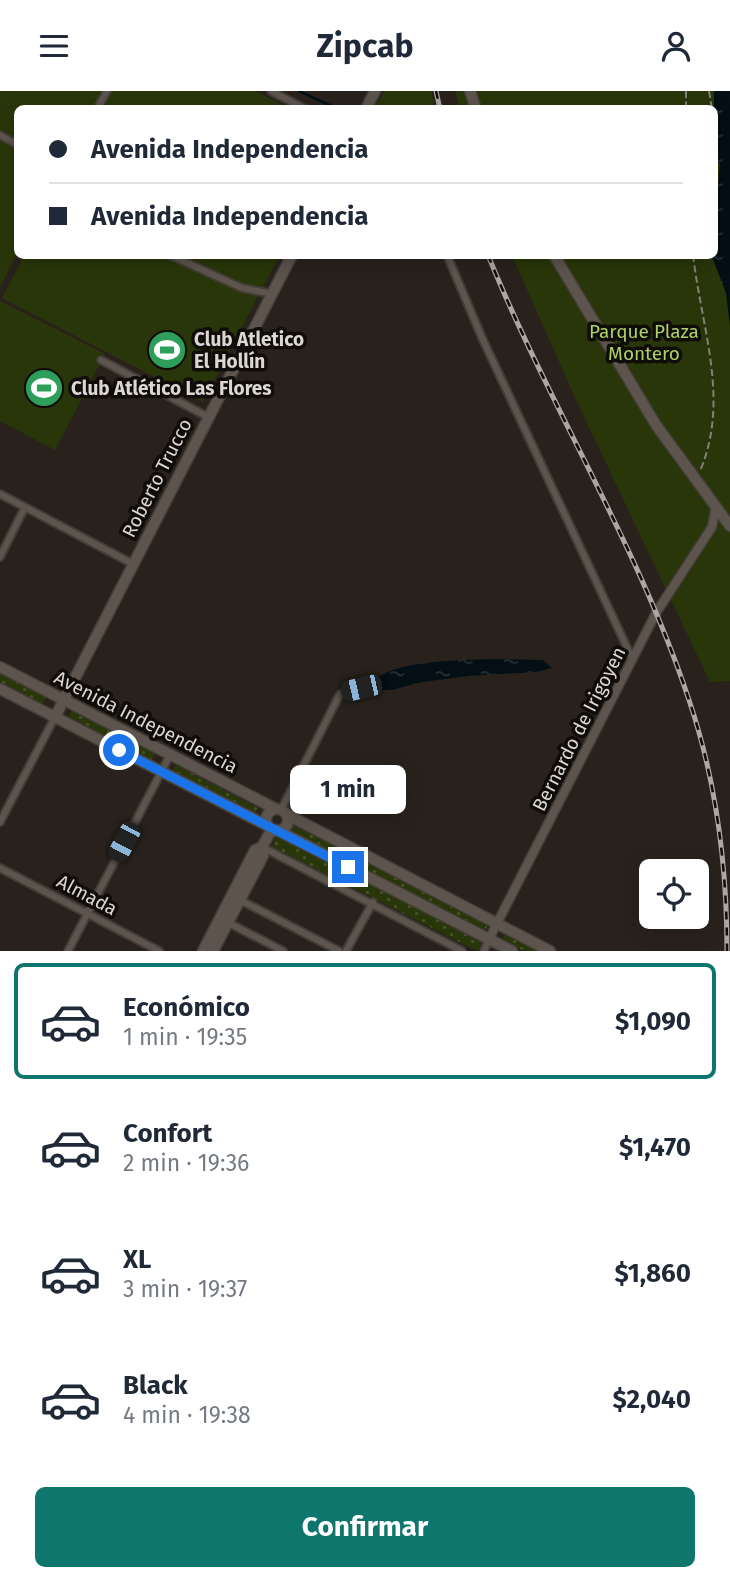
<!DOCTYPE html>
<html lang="es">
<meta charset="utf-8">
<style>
:root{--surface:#fff;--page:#f2f2f3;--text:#1f2937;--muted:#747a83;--line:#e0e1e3;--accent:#0f766e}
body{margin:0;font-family:"Fira Sans",sans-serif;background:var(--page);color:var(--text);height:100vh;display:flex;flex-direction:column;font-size:26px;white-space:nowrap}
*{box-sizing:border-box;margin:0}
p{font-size:23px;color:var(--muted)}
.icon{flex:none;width:38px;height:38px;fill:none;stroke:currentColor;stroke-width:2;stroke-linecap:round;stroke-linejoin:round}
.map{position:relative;height:860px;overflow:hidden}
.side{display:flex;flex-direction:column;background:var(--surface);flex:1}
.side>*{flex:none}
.guide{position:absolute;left:14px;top:14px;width:704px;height:154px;border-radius:10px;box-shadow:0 4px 18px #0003;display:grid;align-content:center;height:154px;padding:0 35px;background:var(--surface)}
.controls{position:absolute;left:639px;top:768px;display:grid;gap:14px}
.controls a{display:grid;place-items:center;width:70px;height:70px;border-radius:10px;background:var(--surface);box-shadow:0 4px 18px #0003;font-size:35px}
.end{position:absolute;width:32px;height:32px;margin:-16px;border:9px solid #1a73e8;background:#fff;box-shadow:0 0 0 4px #fff}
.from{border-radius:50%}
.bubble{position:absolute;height:49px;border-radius:10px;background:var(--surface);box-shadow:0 4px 18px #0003;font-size:23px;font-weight:700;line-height:49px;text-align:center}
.car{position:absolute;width:21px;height:42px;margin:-21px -10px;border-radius:9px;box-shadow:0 0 5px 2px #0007;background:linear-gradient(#222 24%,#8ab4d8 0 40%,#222 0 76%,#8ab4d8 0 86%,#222 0)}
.guide b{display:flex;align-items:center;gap:24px;height:66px;font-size:26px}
.guide b+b{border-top:2px solid var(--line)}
.guide i{width:18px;height:18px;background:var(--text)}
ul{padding:12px 0 0;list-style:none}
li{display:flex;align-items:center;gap:21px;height:116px;margin:0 14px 10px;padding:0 21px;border:4px solid transparent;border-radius:10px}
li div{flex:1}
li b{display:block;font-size:26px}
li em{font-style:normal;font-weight:700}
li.selected{border-color:var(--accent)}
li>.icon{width:63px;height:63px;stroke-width:1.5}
.action{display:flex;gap:14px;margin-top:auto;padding:14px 35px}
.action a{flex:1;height:80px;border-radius:10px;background:var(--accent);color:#fff;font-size:28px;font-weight:700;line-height:80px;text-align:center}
header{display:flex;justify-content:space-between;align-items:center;height:91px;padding:0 35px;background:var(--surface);font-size:32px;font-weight:700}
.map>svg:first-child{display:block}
.grass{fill:url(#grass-dots)}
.park{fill:#293609}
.water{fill:url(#water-ripples)}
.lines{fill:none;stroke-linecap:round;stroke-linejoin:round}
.stream{stroke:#030f14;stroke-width:2.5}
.minor-casing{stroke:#423d37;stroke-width:10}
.tertiary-casing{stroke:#423d37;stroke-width:11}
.secondary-casing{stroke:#423d37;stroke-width:13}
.path{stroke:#857f7a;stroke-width:2;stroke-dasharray:7 3.5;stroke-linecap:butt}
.minor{stroke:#5c544d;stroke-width:6}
.tertiary{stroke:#5c544d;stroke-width:8}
.secondary{stroke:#5c544d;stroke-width:10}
.rail-casing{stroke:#aca7a2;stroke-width:5}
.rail{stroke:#0f0c09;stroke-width:2.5;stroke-dasharray:8;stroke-linecap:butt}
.route{stroke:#1a73e8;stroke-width:9}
.labels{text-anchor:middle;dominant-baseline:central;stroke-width:7;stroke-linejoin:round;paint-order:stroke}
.park-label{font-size:19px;fill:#accf66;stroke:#0f0c09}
.poi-label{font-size:19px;font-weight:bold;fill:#dcd7d3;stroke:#0f0c09;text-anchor:start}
.street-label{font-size:19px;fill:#dcd7d3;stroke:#0f0c09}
</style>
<header><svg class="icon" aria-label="menu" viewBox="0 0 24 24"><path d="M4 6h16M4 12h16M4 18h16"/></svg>Zipcab<svg class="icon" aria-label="person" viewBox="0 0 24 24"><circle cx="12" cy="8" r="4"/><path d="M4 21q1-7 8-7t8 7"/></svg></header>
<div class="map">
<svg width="730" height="860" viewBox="0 0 730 860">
<defs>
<pattern id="grass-dots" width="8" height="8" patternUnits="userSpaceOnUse" patternTransform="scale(1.75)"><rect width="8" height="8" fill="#293609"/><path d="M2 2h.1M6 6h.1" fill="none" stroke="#47522c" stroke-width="1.8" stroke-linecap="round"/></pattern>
<pattern id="water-ripples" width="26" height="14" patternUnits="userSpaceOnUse" patternTransform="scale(1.75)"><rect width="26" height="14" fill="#030f14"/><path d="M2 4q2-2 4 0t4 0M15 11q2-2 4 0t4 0" fill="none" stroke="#273135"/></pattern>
</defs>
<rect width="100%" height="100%" fill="#29221c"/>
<path class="grass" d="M 0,583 L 46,606 L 42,613 L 0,591 Z
M 72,619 L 155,662 L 152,669 L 69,626 Z
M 176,674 L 258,717 L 255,723 L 172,680 Z
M 294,734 L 488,834 L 485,840 L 291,740 Z
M 275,743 L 483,848 L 477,860 L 273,756 Z
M 506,842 L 540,860 L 524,860 L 502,849 Z"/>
<path class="park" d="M 0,0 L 103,0 L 94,17 L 18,18 L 17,163 L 0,196 Z
M 110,0 L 255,0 L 289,17 L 101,18 Z
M 384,0 L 431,0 L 435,17 L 375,17 Z
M 455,0 L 730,0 L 730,590 L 710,591 L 576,309 L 512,165 L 714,164 L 714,18 L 459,17 Z
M 24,165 L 279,165 L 203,311 L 2,207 Z
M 0,210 L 105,263 L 55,359 L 0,330 Z"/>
<path class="water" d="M 714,0 L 730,0 L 730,236 L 726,202 L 712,166 L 714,94 L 718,94 L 720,72 L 714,71 Z
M 497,568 L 543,569 L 552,577 L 536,581 L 469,585 L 422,591 L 392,599 L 377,599 L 372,592 C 392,568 466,569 497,568 Z"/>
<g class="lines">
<path class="stream" d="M 299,0 L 338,18
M 704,164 L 712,166"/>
<g class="minor-casing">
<path id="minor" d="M 271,0 L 305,18
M 97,18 L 107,0
M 0,44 L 18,54
M 170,164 L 242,197 L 273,203
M 447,164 L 483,249 L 632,567
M 101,269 L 208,326
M 0,403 L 133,473
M 0,466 L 25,416
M 281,719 L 340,603 L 361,597
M 0,731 L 55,626
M 262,756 L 462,860
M 0,777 L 159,860
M 238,808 L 339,860
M 227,831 L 283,860
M 68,860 L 170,664
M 346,860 L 373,811
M 484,860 L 489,848"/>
</g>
<g class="tertiary-casing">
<path id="tertiary" d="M 489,848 L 656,522 L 712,436 L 716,415"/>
</g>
<g class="secondary-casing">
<path id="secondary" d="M 470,0 L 476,18
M 366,18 L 375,0
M 554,164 L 656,334 L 730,435
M 0,576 L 276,718
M 0,598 L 268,735
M 55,626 L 292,164
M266 729a11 11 0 1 1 22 0a11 11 0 1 1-22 0Z
M 286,723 L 550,860
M 277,739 L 512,860
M 203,860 L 255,759 L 262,756 L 272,738
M 213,860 L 263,765 L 262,756"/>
</g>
<path class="path" d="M 686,0 L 686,18
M 709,0 L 712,18
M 693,164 C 702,240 730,309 700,380"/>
<use href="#minor" class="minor"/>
<use href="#tertiary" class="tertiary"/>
<use href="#secondary" class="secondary"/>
<g class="rail-casing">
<path id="rail" d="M 436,0 L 440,18
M 488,164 C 549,315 638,454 689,609 C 716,689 727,776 727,860"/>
</g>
<use href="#rail" class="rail"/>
</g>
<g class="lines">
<path class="route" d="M 119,659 L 348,776"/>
</g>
<defs>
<g id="stadium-disc" transform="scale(2.0125)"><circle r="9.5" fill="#2e9e5b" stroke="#0f0c09"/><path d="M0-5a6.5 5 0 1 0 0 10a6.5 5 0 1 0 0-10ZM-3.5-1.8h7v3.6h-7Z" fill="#fff"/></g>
</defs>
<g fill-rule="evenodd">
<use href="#stadium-disc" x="167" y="259"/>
<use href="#stadium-disc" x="44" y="297"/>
</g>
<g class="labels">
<g class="park-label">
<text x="644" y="240">Parque Plaza<tspan x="644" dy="22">Montero</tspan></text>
</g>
<g class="poi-label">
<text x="194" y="248">Club Atletico<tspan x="194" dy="22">El Hollín</tspan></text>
<text x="71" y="297">Club Atlético Las Flores</text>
</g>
<g class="street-label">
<text transform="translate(157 387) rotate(-63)">Roberto Trucco</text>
<text transform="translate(146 631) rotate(27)">Avenida Independencia</text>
<text transform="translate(579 638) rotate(-63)">Bernardo de Irigoyen</text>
<text transform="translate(87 804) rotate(28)">Almada</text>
</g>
</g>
</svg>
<div class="controls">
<a><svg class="icon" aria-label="locate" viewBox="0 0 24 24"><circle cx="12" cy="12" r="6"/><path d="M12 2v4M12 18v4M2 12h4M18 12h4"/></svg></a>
</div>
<i class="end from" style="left:119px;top:659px"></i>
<i class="end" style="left:348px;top:776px"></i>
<div class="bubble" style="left:290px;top:674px;width:116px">1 min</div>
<i class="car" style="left:361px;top:597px;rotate:257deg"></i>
<i class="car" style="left:124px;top:751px;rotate:208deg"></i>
<div class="guide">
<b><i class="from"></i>Avenida Independencia</b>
<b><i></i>Avenida Independencia</b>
</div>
</div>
<section class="side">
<ul>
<li class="selected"><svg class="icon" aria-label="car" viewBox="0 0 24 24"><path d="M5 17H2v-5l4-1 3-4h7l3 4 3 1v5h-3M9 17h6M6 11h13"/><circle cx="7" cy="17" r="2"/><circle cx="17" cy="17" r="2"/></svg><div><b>Económico</b><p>1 min · 19:35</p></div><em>$1,090</em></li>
<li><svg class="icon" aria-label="car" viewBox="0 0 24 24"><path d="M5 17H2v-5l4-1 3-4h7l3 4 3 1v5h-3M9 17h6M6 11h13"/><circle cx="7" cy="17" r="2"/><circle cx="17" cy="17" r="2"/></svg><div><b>Confort</b><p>2 min · 19:36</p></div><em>$1,470</em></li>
<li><svg class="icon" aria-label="car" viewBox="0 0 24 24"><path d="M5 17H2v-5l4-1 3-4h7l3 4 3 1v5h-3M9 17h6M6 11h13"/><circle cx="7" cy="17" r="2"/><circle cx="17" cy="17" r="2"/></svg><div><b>XL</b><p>3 min · 19:37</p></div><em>$1,860</em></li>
<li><svg class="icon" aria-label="car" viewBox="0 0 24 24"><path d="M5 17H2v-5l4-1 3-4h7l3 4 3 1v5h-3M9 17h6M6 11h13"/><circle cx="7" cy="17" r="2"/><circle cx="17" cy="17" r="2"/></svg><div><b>Black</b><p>4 min · 19:38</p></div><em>$2,040</em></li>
</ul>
<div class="action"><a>Confirmar</a></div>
</section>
